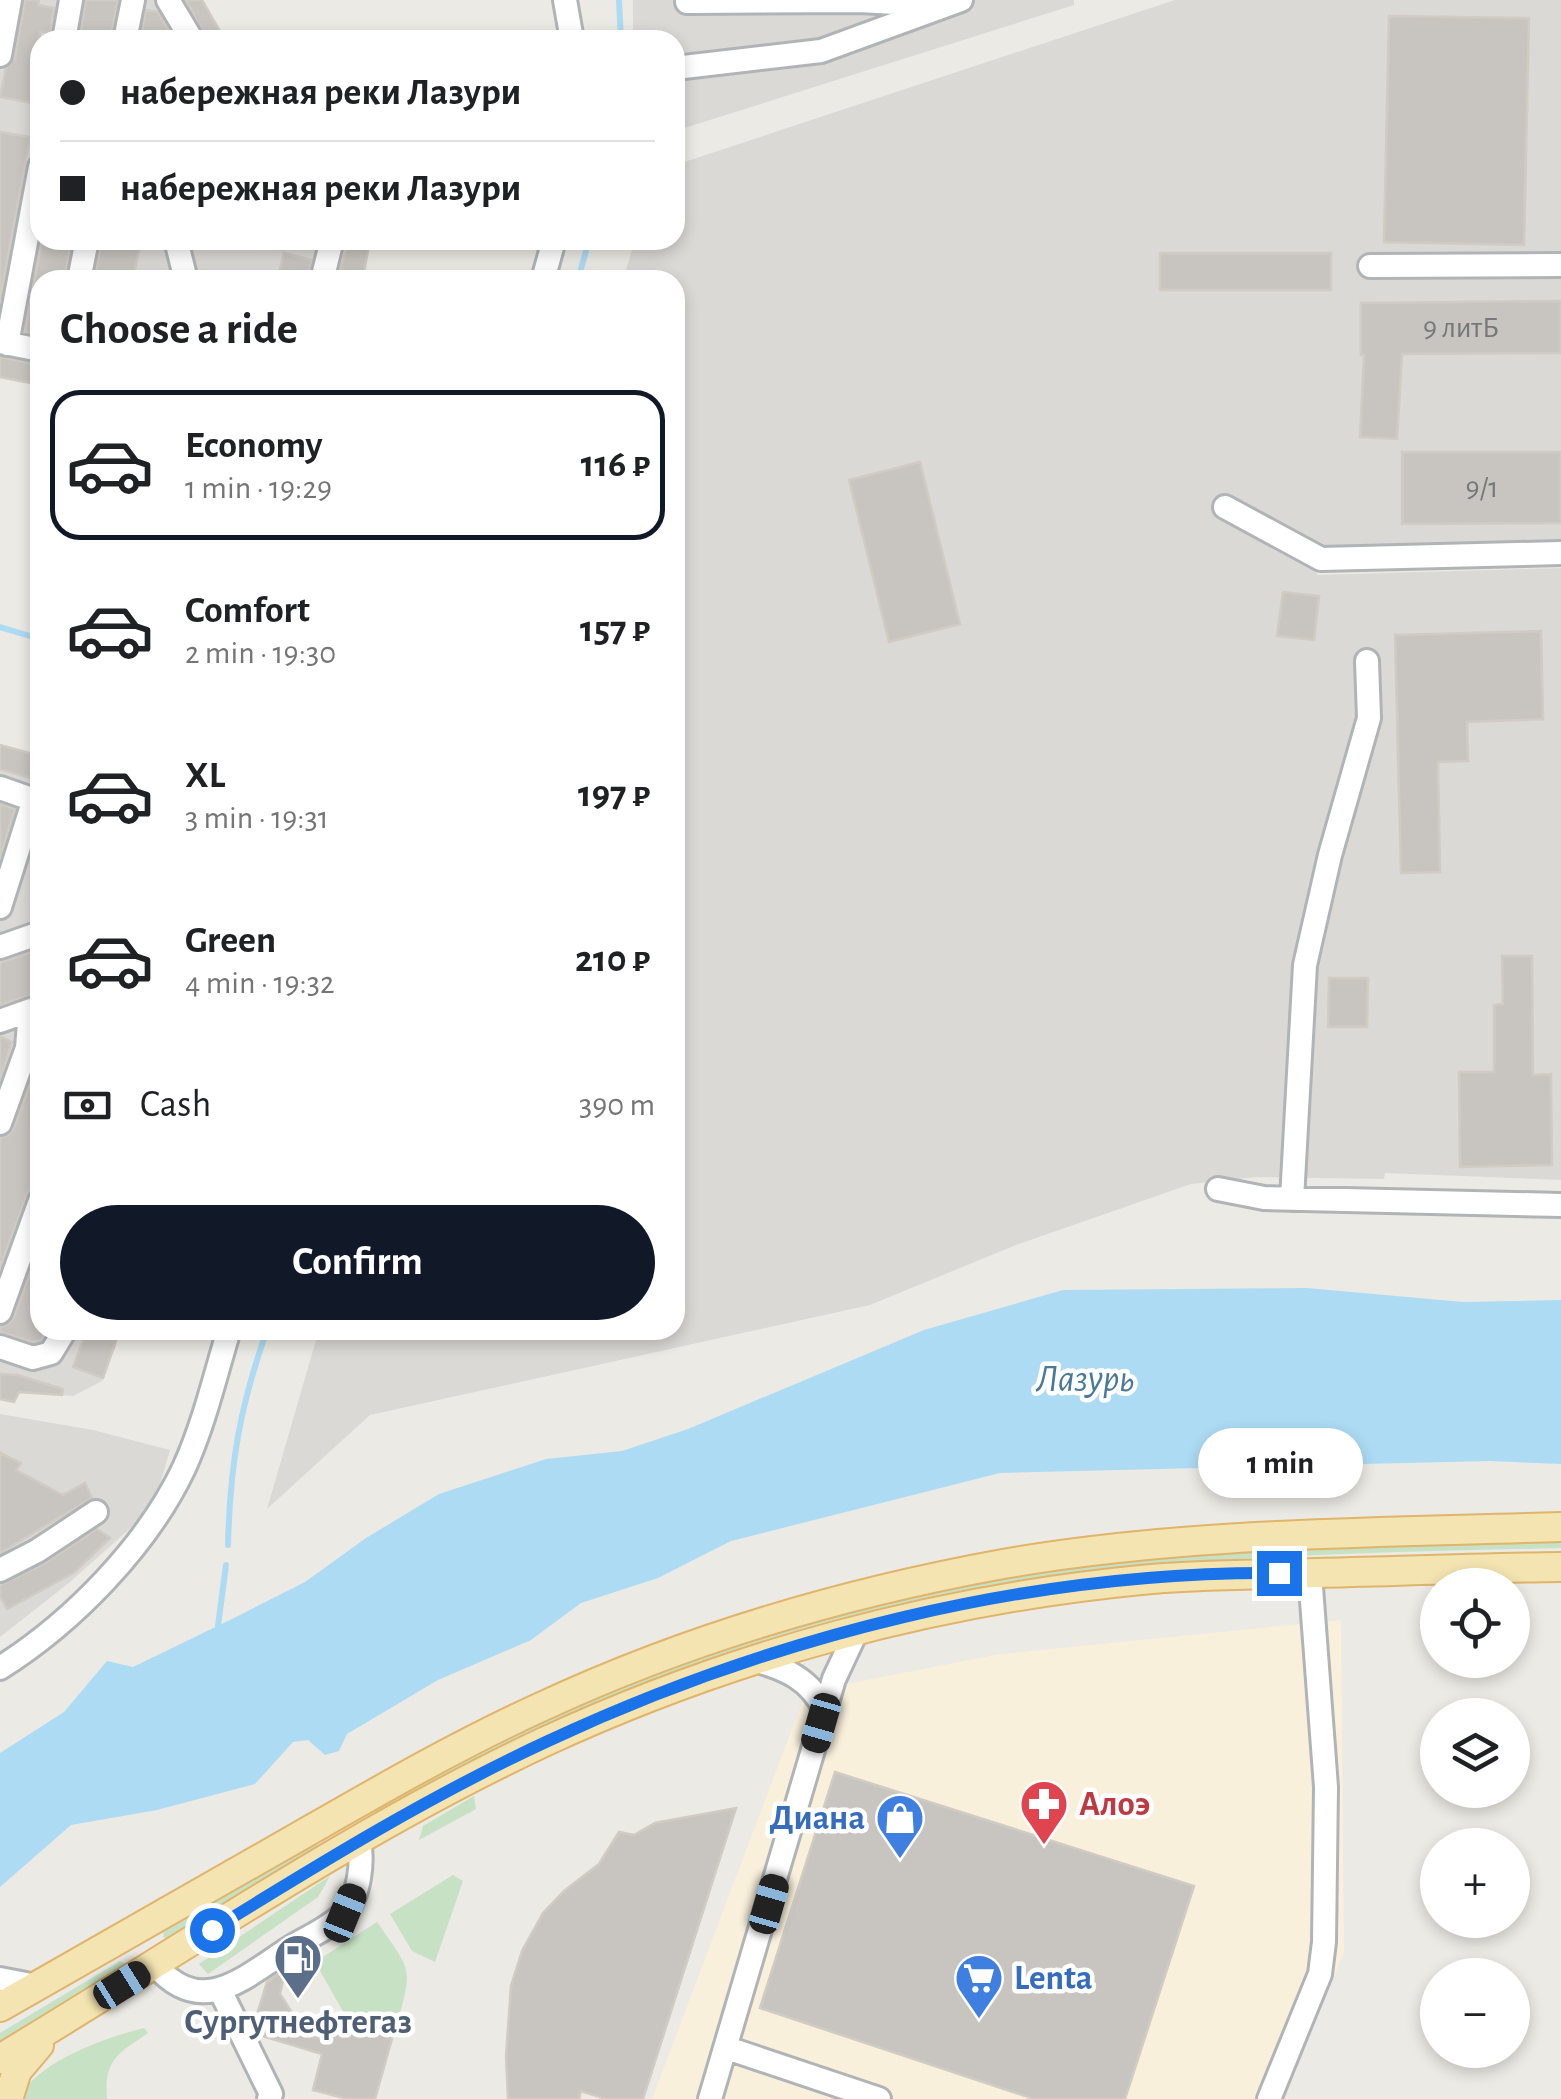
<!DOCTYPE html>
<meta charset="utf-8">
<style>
:root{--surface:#fff;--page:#f2f2f2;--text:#202124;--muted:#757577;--line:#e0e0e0;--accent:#111827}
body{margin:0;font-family:"Alegreya Sans",sans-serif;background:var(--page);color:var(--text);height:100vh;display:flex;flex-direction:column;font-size:38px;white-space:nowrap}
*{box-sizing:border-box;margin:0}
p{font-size:32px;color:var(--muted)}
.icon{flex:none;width:55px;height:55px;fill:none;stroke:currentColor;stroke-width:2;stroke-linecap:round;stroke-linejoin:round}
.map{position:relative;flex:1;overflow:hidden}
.drawer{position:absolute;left:30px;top:270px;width:655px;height:1070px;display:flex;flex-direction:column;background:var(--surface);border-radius:30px;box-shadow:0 5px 15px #0003}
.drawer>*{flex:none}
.hud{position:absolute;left:30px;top:30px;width:655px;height:220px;border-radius:30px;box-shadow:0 5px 15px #0003;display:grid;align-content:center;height:220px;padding:0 30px;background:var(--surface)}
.controls{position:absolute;left:1420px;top:1568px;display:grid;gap:20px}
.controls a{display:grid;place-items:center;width:110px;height:110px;border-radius:50%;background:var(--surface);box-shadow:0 5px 15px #0003;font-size:50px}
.end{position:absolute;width:45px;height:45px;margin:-22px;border:12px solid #1a73e8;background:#fff;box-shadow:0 0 0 5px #fff}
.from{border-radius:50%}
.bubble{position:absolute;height:70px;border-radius:35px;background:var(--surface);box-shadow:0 5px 15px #0003;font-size:32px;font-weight:700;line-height:70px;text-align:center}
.car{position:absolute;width:30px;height:60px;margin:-30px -15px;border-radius:12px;box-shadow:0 0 8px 2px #0007;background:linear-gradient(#222 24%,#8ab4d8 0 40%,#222 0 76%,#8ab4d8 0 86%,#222 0)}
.hud b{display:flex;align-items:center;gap:35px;height:95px;font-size:38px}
.hud b+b{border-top:2px solid var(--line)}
.hud i{width:25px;height:25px;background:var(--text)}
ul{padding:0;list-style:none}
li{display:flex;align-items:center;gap:30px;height:150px;margin:0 20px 15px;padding:0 10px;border:5px solid transparent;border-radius:30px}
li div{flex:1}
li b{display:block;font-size:38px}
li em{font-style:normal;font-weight:700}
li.on{border-color:var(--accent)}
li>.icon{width:90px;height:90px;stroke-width:1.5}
h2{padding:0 30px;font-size:45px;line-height:120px}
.pay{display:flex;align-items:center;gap:25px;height:110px;padding:0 30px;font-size:38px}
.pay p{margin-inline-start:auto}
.button{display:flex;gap:20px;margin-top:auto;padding:20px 30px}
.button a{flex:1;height:115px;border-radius:60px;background:var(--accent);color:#fff;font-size:40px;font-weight:700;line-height:115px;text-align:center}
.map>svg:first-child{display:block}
.commercial{fill:#f9f0dc}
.industrial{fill:#dbd9d6}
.green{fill:#c6e1c4}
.water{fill:#addbf4}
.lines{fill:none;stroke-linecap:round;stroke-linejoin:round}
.stream{stroke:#addbf4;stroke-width:6}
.building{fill:#c8c5c0;stroke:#d0cbc3;stroke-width:2.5}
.minor-casing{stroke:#b1b4b7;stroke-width:28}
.major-casing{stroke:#dfb46b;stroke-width:32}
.minor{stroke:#fff;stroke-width:22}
.major{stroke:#f4e4b1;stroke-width:28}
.route{stroke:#1a73e8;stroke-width:12}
.labels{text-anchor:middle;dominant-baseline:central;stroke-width:9;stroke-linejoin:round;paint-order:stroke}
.number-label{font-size:30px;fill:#77787a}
.health-label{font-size:35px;font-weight:bold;fill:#be3a42;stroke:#fff;text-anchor:start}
.shop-label{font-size:35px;font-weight:bold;fill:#366cbe;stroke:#fff;text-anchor:end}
.service-label{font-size:35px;font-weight:bold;fill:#4e5e75;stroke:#fff}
.water-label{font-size:38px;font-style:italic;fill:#49789b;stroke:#fff}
</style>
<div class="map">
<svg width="1561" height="2099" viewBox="0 0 1561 2099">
<rect width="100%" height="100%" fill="#eceae4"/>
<path class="commercial" d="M 1341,1620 L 1344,1952 L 1284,2099 L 652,2099 L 806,1692 L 1000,1654 Z"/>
<path class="industrial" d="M 0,0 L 202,0 L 226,40 L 40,40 L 40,240 L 370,240 L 363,280 L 40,280 L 40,385 L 0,377 Z
M 633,0 L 1074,0 L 1074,5 L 675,131 L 675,40 L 633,40 Z
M 1175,0 L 1561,0 L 1561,543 L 1316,548 L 1317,575 L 1561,568 L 1561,1180 L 1385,1173 L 1384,1179 L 1257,1177 L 1191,1184 L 1016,1245 L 870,1305 L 370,1415 L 267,1509 L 319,1330 L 675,1330 L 675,280 L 623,280 L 635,240 L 675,240 L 675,165 Z
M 0,746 L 40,757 L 40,1330 L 120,1330 L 102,1381 L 73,1396 L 19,1393 L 14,1402 L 0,1399 Z
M 0,1414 L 93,1430 L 170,1450 L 153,1508 L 70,1582 L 0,1637 Z"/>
<path class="green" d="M 1561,1539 L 1561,1548 C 1402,1552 1242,1554 1084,1572 C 961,1585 818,1619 701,1661 C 588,1701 485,1759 381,1816 L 374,1812 L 377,1806 C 432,1777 486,1744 543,1718 C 596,1694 650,1672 704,1652 C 977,1549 1273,1549 1561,1539 Z
M 474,1796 L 476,1809 L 419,1840 L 423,1826 Z
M 313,1843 L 317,1845 L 316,1851 L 169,1939 L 163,1937 L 164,1932 Z
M 453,1875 L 463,1881 L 435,1962 L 412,1951 L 390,1914 Z
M 330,1876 L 318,1897 L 208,1974 L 199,1964 Z
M 377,1922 C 414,1975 412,1966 396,2029 L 345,2015 L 315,1962 Z
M 120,1961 L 125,1964 L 124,1969 L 0,2043 L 0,2033 Z
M 144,2028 L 148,2033 C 117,2054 104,2060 107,2099 L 19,2099 C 37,2061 105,2038 144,2028 Z"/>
<path class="water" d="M 1307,1288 L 1463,1302 L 1561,1300 L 1561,1464 L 1489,1461 L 1000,1473 L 731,1541 L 658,1578 L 581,1603 L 531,1640 L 438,1680 L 347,1734 L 339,1751 L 325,1755 L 308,1740 L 293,1742 L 255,1784 L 157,1810 L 71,1825 L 0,1887 L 0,1753 L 64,1712 L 107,1661 L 133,1667 L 234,1618 L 305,1582 L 366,1538 L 439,1494 L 546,1459 L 622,1451 L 688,1429 L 924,1330 L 1063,1290 Z"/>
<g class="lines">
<path class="stream" d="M 619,0 L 621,40
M 578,280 L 589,240
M 0,627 L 40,639
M 228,1545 C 230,1464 240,1406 267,1330
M 223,1631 L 218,1626 L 226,1565"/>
</g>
<path class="building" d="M 25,0 L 39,0 L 38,5 L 54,8 L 50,33 L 40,31 L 37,104 L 0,97 L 6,68 L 15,58 Z
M 86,0 L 118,0 L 110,40 L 79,40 Z
M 186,0 L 202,0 L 225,40 L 207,40 Z
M 146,10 L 158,12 L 174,40 L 140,40 Z
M 1389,16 L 1529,18 L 1524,245 L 1384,242 Z
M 0,132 L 30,137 L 0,300 Z
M 42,240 L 72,240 L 64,280 L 40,280 L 40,335 L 25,332 Z
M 102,240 L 141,240 L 133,280 L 94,280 Z
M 349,240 L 370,240 L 364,272 L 372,274 L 371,280 L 337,280 Z
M 284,253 L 312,260 L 307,280 L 277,280 Z
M 1160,253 L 1331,253 L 1331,290 L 1160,290 Z
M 1561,301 L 1561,353 L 1402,354 L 1397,439 L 1360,437 L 1364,355 L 1361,355 L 1361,303 Z
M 0,357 L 40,365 L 40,385 L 0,377 Z
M 1402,452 L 1561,452 L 1561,523 L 1402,524 Z
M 920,462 L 960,624 L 889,642 L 849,480 Z
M 1283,592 L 1319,596 L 1314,640 L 1277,636 Z
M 1541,631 L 1543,719 L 1467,722 L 1468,761 L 1438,762 L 1440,872 L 1401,873 L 1395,635 Z
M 0,745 L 40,756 L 40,781 L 0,769 Z
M 0,804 L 15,809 L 0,857 Z
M 40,949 L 40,992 L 0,1005 L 0,963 Z
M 1502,956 L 1532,956 L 1533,1075 L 1551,1074 L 1552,1165 L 1460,1167 L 1459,1072 L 1494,1072 L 1494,1005 L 1503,1004 Z
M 1329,978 L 1368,978 L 1367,1027 L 1328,1027 Z
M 0,1036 L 12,1042 L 0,1079 Z
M 40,1056 L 40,1186 L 31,1189 L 26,1196 L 0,1268 L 0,1138 L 9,1135 L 14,1128 Z
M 40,1245 L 40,1330 L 47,1330 L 41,1340 L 33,1342 L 0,1332 L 0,1327 L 9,1324 L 14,1317 Z
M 87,1330 L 120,1330 L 103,1378 L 73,1367 Z
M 0,1374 L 17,1375 L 63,1389 L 62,1395 L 19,1392 L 14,1402 L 0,1399 Z
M 0,1453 L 21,1463 L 16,1470 L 63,1495 L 85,1483 L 92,1498 L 0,1553 Z
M 97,1529 L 110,1538 L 75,1572 L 7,1609 L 0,1596 L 0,1585 L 44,1564 Z
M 835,1772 L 1194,1886 L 1125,2099 L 1034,2099 L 760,2008 Z
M 736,1808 L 643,2099 L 606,2099 L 581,2091 L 579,2099 L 508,2099 L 506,2056 L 511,1986 L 522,1951 L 543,1913 L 564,1891 L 599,1864 L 619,1832 L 634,1835 L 655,1823 Z
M 286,1968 L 280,1994 L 307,2036 L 331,2040 L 337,2019 L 393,2035 L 375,2099 L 348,2099 L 313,2090 L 322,2054 L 259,2035 L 254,2024 L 267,1982 Z"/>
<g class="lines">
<g class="minor-casing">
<path id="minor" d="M 168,0 L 192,40
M 565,0 L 572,40
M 687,2 L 859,1 L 933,5
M 64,40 L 71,0
M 125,40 L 133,0
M 0,55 L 10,0
M 675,68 L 821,51 L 961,0
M 176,240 L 186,280
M 1370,266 L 1561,265
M 79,280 L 87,240
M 322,280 L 332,240
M 543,280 L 554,240
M 0,342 L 40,350
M 7,344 L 40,167
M 1225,507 L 1321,559 L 1561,553
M 0,788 L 40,802
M 0,907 L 34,799
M 0,947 L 40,933
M 0,1021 L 39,1007
M 0,1123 L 27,1048 L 30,1011
M 1218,1189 L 1264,1198 L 1561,1205
M 1292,1199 L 1305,965 L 1330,855 L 1369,718 L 1367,661
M 0,1312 L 40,1201
M 0,1347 L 33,1358 L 51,1353 L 65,1330
M 0,1570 L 37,1551 L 96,1512
M 754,1660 C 784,1668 811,1679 825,1711
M 0,1668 C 73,1622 147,1546 184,1468 C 204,1424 215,1376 229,1330
M 155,1965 C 202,2019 243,1978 290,1948 C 306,1938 330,1928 343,1914 C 360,1896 363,1862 359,1840
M 0,1979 L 36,1986
M 221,1992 L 271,2094 L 269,2099
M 727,2048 L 879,2099
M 710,2099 L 834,1679 L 857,1630
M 1269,2099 L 1320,1974 L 1324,1942 L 1326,1787 L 1310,1574"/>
</g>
<g class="major-casing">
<path id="major" d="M 0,2007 C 104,1947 208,1888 312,1829 C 387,1786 462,1743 541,1707 C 687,1639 844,1593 1003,1564 C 1185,1532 1376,1533 1561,1527
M 0,2059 C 180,1951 354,1831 544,1742 C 732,1655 935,1600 1141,1580 C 1200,1574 1258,1575 1317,1573 C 1399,1571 1480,1568 1561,1567
M 8,2099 L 17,2071 L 39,2045"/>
</g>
<use href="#minor" class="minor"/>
<use href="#major" class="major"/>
</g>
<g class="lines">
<path class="route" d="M 212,1930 C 322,1862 431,1795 548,1741 C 773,1636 1030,1571 1279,1573"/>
</g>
<defs>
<g id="pharmacy-pin" transform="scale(2.5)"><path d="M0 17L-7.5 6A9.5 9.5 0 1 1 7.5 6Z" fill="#e0444e" stroke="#fff"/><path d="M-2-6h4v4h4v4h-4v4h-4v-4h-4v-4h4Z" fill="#fff"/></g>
<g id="shop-pin" transform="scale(2.5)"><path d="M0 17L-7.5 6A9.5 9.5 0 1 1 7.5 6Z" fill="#3f7fe0" stroke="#fff"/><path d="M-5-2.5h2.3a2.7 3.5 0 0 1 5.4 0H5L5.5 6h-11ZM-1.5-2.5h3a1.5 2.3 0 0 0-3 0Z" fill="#fff"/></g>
<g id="fuel-pin" transform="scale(2.5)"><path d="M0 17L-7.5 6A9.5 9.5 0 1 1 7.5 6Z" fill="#5c6f8a" stroke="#fff"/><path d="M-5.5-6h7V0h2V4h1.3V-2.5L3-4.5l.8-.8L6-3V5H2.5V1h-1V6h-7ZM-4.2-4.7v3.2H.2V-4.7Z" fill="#fff"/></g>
<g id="supermarket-pin" transform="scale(2.5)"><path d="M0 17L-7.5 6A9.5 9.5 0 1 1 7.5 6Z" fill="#3f7fe0" stroke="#fff"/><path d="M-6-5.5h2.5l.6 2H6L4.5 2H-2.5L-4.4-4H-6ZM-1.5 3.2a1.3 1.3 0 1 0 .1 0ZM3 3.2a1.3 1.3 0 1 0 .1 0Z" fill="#fff"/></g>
</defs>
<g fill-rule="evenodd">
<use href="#pharmacy-pin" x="1044" y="1804"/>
<use href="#shop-pin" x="900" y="1818"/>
<use href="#fuel-pin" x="298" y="1958"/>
<use href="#supermarket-pin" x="979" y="1978"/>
</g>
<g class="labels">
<g class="number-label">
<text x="1461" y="328">9 литБ</text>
<text x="1482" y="488">9/1</text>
</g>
<g class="health-label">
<text x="1079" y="1804">Алоэ</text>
</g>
<g class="shop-label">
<text x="865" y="1818">Диана</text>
<text x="1014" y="1978" text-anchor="start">Lenta</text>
</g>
<g class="service-label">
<text x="298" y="2022">Сургутнефтегаз</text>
</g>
<g class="water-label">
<text x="1085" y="1380">Лазурь</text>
</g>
</g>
</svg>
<div class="controls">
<a><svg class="icon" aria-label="locate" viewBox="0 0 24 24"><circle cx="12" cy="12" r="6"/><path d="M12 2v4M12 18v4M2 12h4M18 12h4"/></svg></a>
<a><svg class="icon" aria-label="layers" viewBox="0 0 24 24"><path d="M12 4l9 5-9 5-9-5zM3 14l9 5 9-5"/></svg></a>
<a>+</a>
<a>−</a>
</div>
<i class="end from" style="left:212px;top:1930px"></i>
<i class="end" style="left:1279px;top:1573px"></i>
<div class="bubble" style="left:1198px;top:1428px;width:165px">1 min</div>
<i class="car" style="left:821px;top:1723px;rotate:196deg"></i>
<i class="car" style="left:769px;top:1904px;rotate:16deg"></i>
<i class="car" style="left:345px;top:1913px;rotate:22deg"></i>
<i class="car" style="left:122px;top:1985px;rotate:58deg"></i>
<div class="hud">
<b><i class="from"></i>набережная реки Лазури</b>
<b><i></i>набережная реки Лазури</b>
</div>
<section class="drawer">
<h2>Choose a ride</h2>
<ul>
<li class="on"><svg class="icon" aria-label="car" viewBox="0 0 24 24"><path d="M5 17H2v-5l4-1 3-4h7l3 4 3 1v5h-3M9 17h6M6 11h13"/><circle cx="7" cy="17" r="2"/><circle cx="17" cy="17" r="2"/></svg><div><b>Economy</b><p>1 min · 19:29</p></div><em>116 ₽</em></li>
<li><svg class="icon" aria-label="car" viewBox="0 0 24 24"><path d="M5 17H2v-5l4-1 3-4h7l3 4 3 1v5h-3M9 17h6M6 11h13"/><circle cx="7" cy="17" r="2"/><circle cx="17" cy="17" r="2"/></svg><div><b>Comfort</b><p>2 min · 19:30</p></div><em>157 ₽</em></li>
<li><svg class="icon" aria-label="car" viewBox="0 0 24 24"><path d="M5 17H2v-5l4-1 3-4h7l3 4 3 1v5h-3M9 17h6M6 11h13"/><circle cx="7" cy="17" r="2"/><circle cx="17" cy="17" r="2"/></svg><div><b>XL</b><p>3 min · 19:31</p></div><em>197 ₽</em></li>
<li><svg class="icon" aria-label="car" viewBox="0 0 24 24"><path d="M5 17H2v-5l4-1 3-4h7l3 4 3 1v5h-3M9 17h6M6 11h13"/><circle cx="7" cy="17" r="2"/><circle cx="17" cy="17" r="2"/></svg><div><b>Green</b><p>4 min · 19:32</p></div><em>210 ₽</em></li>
</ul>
<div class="pay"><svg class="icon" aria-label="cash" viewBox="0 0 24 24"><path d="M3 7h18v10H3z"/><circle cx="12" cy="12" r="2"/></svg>Cash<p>390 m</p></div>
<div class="button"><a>Confirm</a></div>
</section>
</div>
